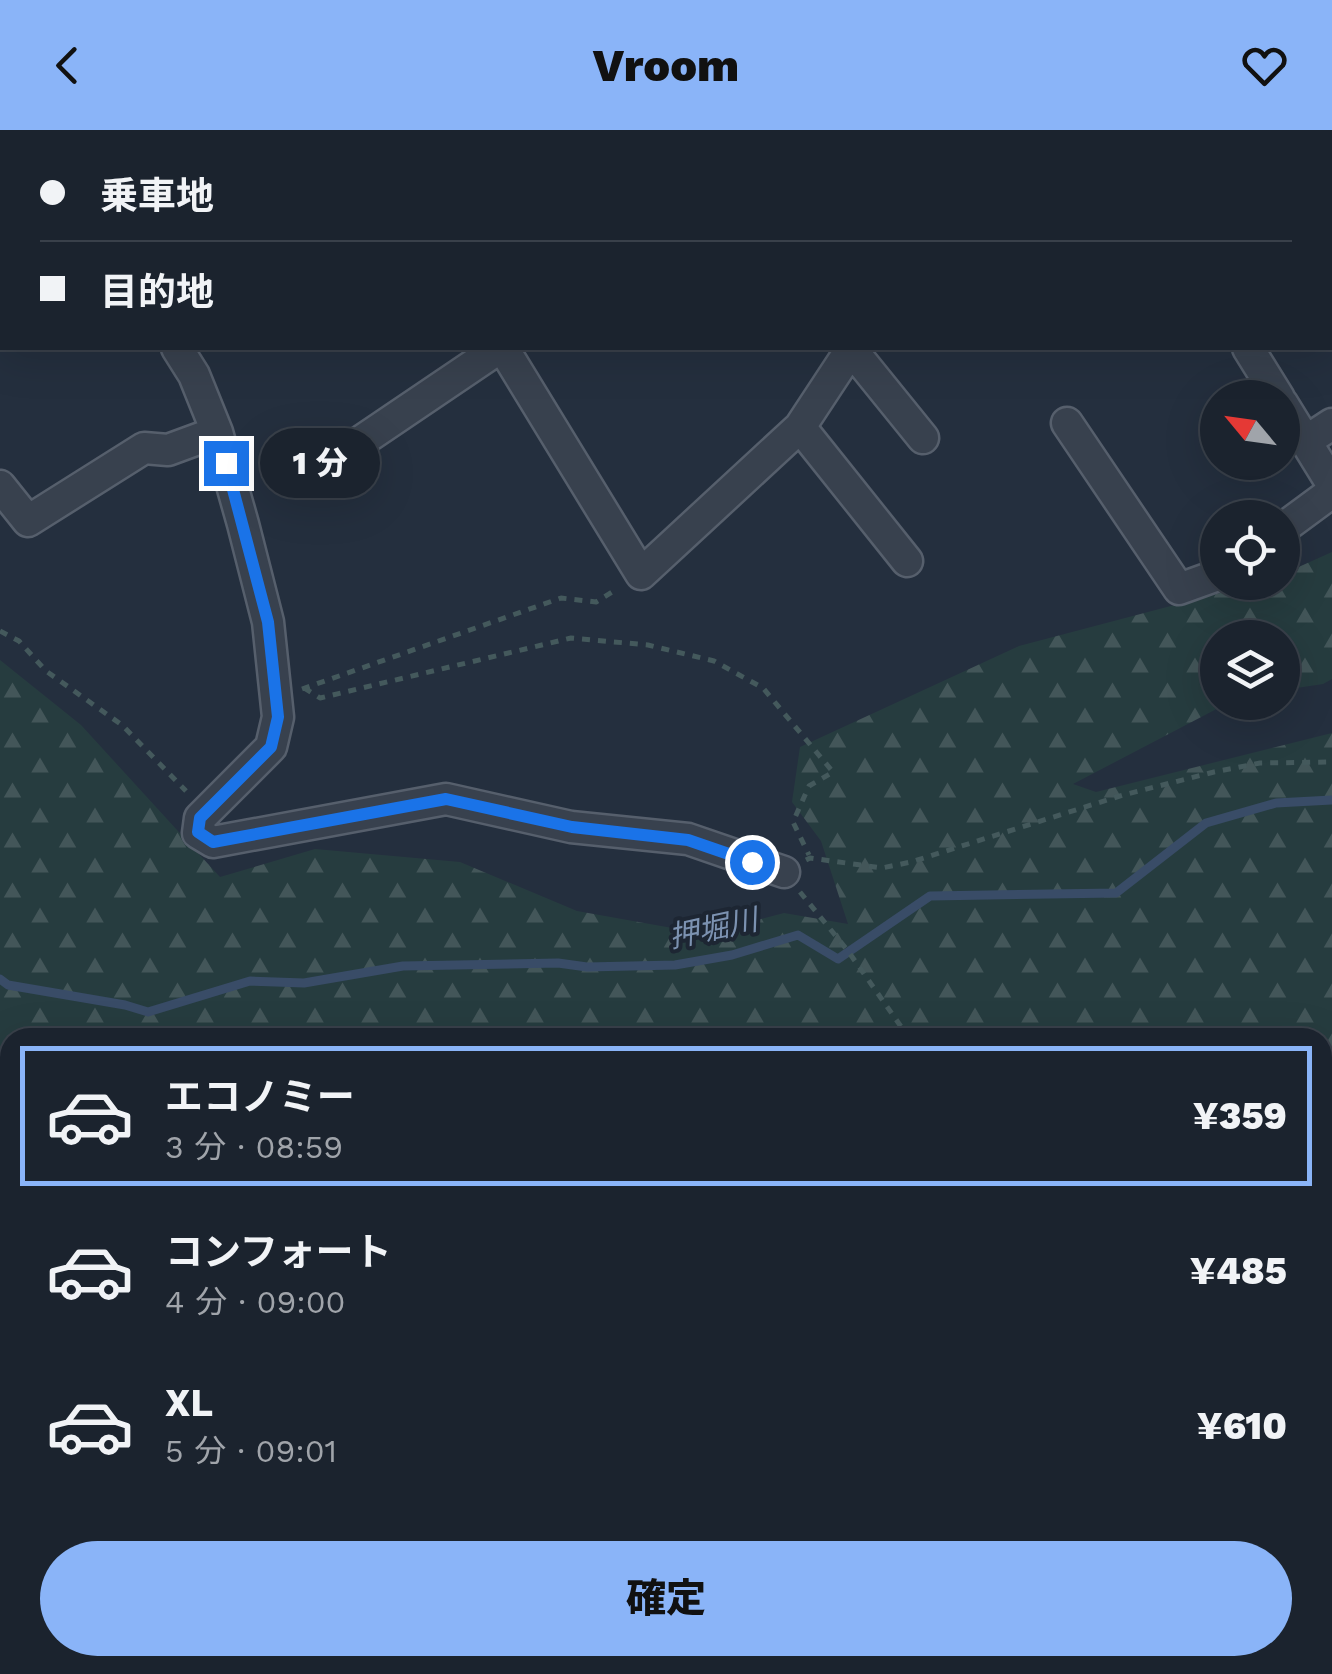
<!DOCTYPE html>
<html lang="ja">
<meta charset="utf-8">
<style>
:root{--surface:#1b232e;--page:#282f3a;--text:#f1f3f6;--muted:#a0a4aa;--line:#39404a;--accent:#8ab4f8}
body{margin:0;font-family:"Work Sans","Noto Sans JP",sans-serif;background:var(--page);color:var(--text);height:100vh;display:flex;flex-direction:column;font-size:38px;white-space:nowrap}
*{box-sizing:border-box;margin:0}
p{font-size:32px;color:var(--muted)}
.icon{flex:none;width:55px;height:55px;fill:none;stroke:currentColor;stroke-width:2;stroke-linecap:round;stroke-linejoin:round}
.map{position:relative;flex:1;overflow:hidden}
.panel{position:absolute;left:0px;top:898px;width:1332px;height:648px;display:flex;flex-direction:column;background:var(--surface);border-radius:30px 30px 0 0;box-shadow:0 10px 40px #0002,0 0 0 2px var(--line)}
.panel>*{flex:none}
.hud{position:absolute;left:0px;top:0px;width:1332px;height:220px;box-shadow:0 10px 40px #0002,0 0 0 2px var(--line);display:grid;align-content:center;height:220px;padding:0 40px;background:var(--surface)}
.needle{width:65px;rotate:299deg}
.tools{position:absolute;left:1200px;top:250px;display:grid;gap:20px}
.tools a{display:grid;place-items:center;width:100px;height:100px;border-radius:50%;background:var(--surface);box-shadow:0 10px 40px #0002,0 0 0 2px var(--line);font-size:50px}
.end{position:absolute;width:45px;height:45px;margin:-22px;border:12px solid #1a73e8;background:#fff;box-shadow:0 0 0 5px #fff}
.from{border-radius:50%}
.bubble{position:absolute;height:70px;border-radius:35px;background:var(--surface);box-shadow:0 10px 40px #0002,0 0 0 2px var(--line);font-size:32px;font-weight:800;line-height:70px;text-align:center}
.hud b{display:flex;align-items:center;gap:35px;height:95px;font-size:38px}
.hud b+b{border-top:2px solid var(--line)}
.hud i{width:25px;height:25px;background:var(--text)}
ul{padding:18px 0 0;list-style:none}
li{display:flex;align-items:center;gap:30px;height:140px;margin:0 20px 15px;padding:0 20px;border:5px solid transparent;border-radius:0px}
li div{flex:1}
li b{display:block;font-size:38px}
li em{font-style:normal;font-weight:800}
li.active{border-color:var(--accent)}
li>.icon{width:90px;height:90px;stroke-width:1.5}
.primary-button{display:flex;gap:20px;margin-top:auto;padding:20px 40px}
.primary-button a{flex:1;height:115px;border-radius:60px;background:var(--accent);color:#111;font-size:40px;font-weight:800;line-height:115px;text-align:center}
header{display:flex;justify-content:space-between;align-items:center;height:130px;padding:0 40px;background:var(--accent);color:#111;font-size:45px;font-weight:800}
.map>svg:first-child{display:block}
.forest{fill:url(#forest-firs)}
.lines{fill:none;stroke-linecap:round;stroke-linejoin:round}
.stream{stroke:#394c67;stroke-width:9}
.minor-casing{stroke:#565f6c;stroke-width:35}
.path{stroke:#44595c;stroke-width:5;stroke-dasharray:8 8;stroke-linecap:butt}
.minor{stroke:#38414e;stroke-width:30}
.route{stroke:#1a73e8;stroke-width:12}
.labels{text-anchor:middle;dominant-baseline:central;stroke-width:8;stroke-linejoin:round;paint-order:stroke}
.water-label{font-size:30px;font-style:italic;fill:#7c92b1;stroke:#1d2633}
</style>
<header><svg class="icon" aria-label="back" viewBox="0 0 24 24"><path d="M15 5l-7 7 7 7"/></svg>Vroom<svg class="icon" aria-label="heart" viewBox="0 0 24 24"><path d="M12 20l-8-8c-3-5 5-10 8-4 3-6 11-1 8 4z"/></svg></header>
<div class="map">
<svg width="1332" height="1544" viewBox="0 0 1332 1544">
<defs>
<pattern id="forest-firs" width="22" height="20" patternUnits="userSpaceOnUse" patternTransform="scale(2.5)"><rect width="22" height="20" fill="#263c3f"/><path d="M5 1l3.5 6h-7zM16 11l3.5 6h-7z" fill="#435659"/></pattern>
</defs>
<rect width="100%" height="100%" fill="#242f3e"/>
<path class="forest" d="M 1332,422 L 1332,549 L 1323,554 L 1283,560 L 1282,508 L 1218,508 L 1218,572 L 1228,573 L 1073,654 L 1096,662 L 1332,603 L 1332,1157 L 1323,1160 L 1322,908 L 10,908 L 10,963 L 0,945 L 0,530 L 81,595 L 220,747 L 315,719 L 460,732 L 577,781 L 689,801 L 749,792 L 784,783 L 848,794 L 821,711 L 792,672 L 800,617 L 1019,516 L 1258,453 L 1282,452 L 1283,444 Z
M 76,1535 L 815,1535 L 816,1544 L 77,1544 Z"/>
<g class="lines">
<path class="stream" d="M 0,849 L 8,855 L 125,875 L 148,882 L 250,851 L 304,853 L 403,836 L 558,833 L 587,837 L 675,835 L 732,825 L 798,805 L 838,829 L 930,766 L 1116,763 L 1206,693 L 1276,673 L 1332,670"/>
<g class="minor-casing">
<path id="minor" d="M 399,0 L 400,2
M 1112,0 L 1114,2
M 93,2 L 93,0
M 1193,2 L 1201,0
M 0,117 L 2,115
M 177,218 L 194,245 L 217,302 L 243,394 L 268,492 L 278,587 L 271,617 L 200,688 L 198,703 L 213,712 L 446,669 L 571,697 L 688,709 L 784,742
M 503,218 L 641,444 L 800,297 L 852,218
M 1248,218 L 1279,268
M 851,219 L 923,308
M 1282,273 L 1332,354
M 1067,293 L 1179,459 L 1218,445
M 800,297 L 907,431
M 1306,311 L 1332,294
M 329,333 L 499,218
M 0,356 L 28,391 L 144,318 L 168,320 L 217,302
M 1282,399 L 1332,362
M 1330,1006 L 1332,1009
M 1322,1412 L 1332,1407
M 1106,1535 L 1110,1544"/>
</g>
<path class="path" d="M 0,46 L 2,49
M 0,501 L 19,511 L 46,541 L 122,595 L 186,661
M 304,558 L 320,568 L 571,508 L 648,515 L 714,531 L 763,558 L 833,642 L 809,656 L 793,692 L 809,725
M 302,559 L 561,468 L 596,472 L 617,459
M 806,730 L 810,728 L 882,738 L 911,732 L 1123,665 L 1214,642 L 1260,633 L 1332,632
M 800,762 L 848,821 L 909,908
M 1322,1068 L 1332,1068"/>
<use href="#minor" class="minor"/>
</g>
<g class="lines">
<path class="route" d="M 226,333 L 268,492 L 278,587 L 271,617 L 200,688 L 198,702 L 213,712 L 446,669 L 572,697 L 688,710 L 752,732"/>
</g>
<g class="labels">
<g class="water-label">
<text transform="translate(713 798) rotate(-12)">押堀川</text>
</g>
</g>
</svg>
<div class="tools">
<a><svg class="needle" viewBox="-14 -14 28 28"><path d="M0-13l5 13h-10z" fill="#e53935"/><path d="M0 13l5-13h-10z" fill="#a0a4aa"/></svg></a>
<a><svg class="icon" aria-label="locate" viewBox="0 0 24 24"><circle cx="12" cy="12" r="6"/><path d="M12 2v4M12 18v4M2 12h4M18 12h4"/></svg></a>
<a><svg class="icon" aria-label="layers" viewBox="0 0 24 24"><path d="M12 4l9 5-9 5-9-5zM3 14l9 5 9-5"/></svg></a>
</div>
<i class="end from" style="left:752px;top:732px"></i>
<i class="end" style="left:226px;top:333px"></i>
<div class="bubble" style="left:260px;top:298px;width:120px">1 分</div>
<div class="hud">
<b><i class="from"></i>乗車地</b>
<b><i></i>目的地</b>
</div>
<section class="panel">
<ul>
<li class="active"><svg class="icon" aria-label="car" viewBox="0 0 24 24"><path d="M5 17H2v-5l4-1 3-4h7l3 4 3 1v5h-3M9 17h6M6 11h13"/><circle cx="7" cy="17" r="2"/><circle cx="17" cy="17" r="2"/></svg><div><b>エコノミー</b><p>3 分 · 08:59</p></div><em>¥359</em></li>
<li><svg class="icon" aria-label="car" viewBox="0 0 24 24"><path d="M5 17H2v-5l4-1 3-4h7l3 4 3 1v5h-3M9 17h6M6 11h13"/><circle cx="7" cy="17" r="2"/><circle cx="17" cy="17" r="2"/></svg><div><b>コンフォート</b><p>4 分 · 09:00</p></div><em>¥485</em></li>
<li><svg class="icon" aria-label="car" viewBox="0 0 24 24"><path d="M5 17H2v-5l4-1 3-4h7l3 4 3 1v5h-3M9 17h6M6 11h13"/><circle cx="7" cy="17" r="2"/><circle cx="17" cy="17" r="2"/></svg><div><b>XL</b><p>5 分 · 09:01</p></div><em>¥610</em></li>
</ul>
<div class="primary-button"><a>確定</a></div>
</section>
</div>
